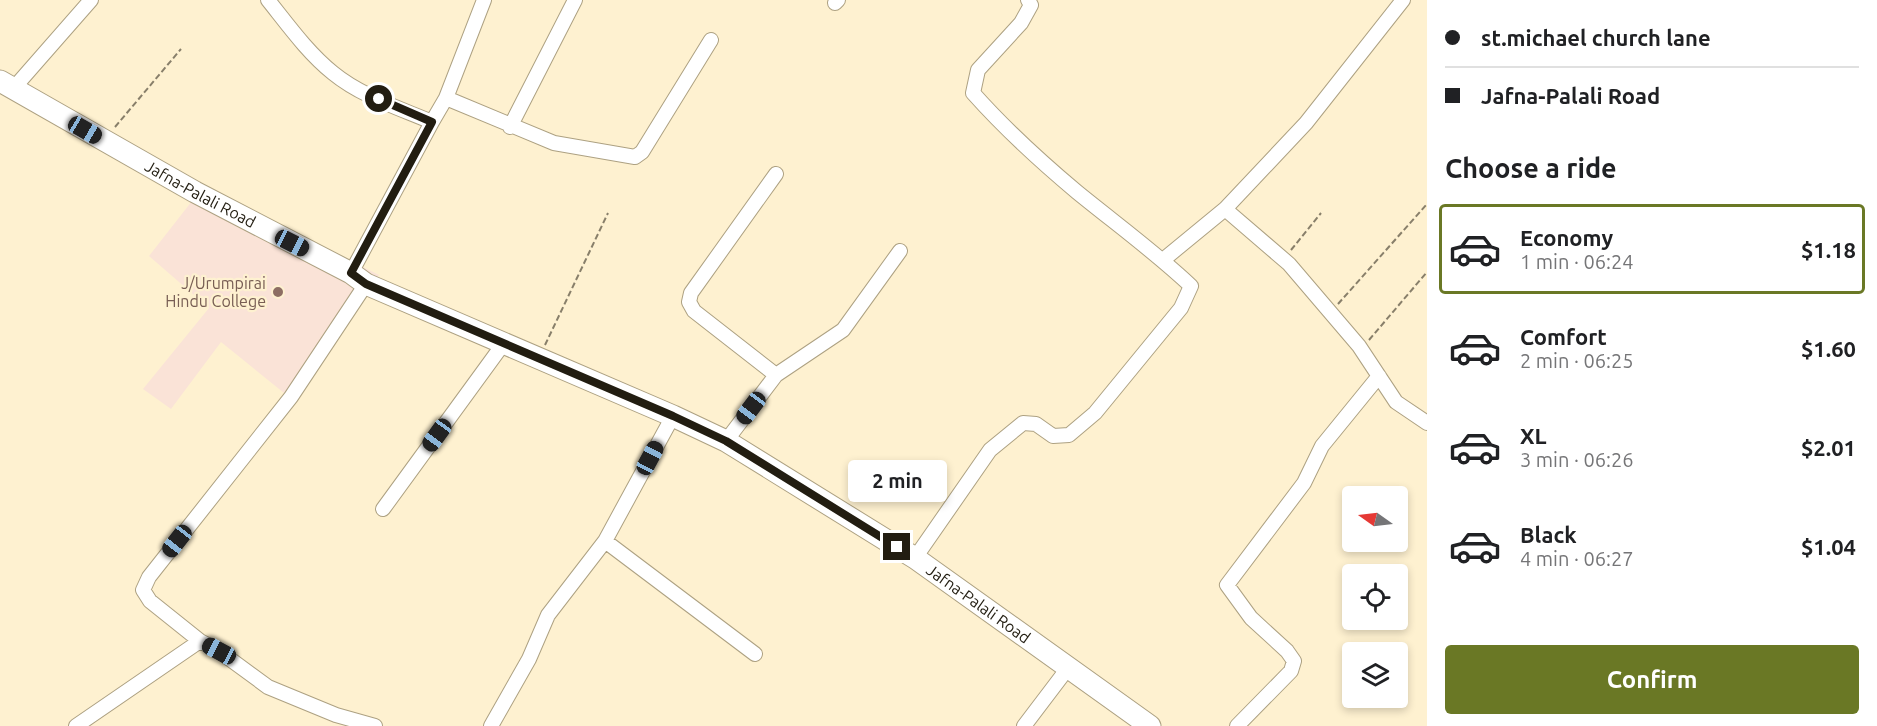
<!DOCTYPE html>
<meta charset="utf-8">
<style>
:root{--surface:#fff;--page:#f6f6f6;--text:#202124;--muted:#757577;--line:#e0e0e0;--accent:#6a7825}
body{margin:0;font-family:Ubuntu,sans-serif;background:var(--page);color:var(--text);height:100vh;display:flex;flex-direction:column;font-size:22px;white-space:nowrap}
*{box-sizing:border-box;margin:0}
p{font-size:20px;color:var(--muted)}
.icon{flex:none;width:33px;height:33px;fill:none;stroke:currentColor;stroke-width:2;stroke-linecap:round;stroke-linejoin:round}
.map{position:relative;flex:1;overflow:hidden}
.details{display:flex;flex-direction:column;background:var(--surface);width:450px}
.details>*{flex:none}
.top-card{display:grid;align-content:center;height:132px;padding:0 18px;background:var(--surface)}
.needle{width:39px;rotate:284deg}
.buttons{position:absolute;left:1342px;top:486px;display:grid;gap:12px}
.buttons a{display:grid;place-items:center;width:66px;height:66px;border-radius:6px;background:var(--surface);box-shadow:0 3px 9px #0003;font-size:30px}
.end{position:absolute;width:27px;height:27px;margin:-14px;border:8px solid #221d11;background:#fff;box-shadow:0 0 0 3px #fff}
.from{border-radius:50%}
.bubble{position:absolute;height:42px;border-radius:6px;background:var(--surface);box-shadow:0 3px 9px #0003;font-size:20px;font-weight:700;line-height:42px;text-align:center}
.car{position:absolute;width:18px;height:36px;margin:-18px -9px;border-radius:8px;box-shadow:0 0 4px 2px #0007;background:linear-gradient(#222 24%,#8ab4d8 0 40%,#222 0 76%,#8ab4d8 0 86%,#222 0)}
.top-card b{display:flex;align-items:center;gap:21px;height:57px;font-size:22px}
.top-card b+b{border-top:2px solid var(--line)}
.top-card i{width:15px;height:15px;background:var(--text)}
ul{padding:0;list-style:none}
li{display:flex;align-items:center;gap:18px;height:90px;margin:0 12px 9px;padding:0 6px;border:3px solid transparent;border-radius:6px}
li div{flex:1}
li b{display:block;font-size:22px}
li em{font-style:normal;font-weight:700}
li.current{border-color:var(--accent)}
li>.icon{width:54px;height:54px;stroke-width:1.5}
h2{padding:0 18px;font-size:27px;line-height:72px}
.cta{display:flex;gap:12px;margin-top:auto;padding:12px 18px}
.cta a{flex:1;height:69px;border-radius:6px;background:var(--accent);color:#fff;font-size:24px;font-weight:700;line-height:69px;text-align:center}
main{display:flex;flex:1;min-height:0}
.map>svg:first-child{display:block}
.education{fill:#fae3d7}
.lines{fill:none;stroke-linecap:round;stroke-linejoin:round}
.minor-casing{stroke:#ada182;stroke-width:16}
.primary-casing{stroke:#ada182;stroke-width:23}
.path{stroke:#887f6a;stroke-width:2;stroke-dasharray:6 3;stroke-linecap:butt}
.minor{stroke:#fff;stroke-width:14}
.primary{stroke:#fff;stroke-width:21}
.route{stroke:#221d11;stroke-width:8}
.education-dot{fill:#8d6e63;stroke:#fef1d0;stroke-width:2}
.labels{text-anchor:middle;dominant-baseline:central;stroke-width:4.5;stroke-linejoin:round;paint-order:stroke}
.street-label{font-size:16px;fill:#221d11;stroke:#fef1d0}
.education-label{font-size:16px;fill:#785e54;stroke:#fef1d0;text-anchor:end}
</style>
<main>
<div class="map">
<svg width="1427" height="726" viewBox="0 0 1427 726">
<rect width="100%" height="100%" fill="#fef1d0"/>
<path class="education" d="M 203,187 L 379,275 L 284,393 L 221,342 L 171,409 L 143,389 L 209,308 L 149,256 Z"/>
<g class="lines">
<g class="minor-casing">
<path id="minor" d="M 268,0 C 288,25 308,53 333,73 C 361,96 399,108 432,122 L 351,273
M 835,3 L 838,0
M 13,89 L 91,0
M 446,98 L 554,143 L 635,157 L 642,152 L 711,40
M 432,122 L 446,98 L 484,0
M 510,127 L 575,0
M 1225,209 L 1289,264 L 1359,346 L 1396,402 L 1427,423
M 1163,260 L 1225,209 L 1306,123 L 1403,0
M 776,375 L 694,311 L 689,302 L 691,293 L 776,174
M 726,441 L 776,375 L 843,330 L 900,251
M 383,509 L 504,343
M 605,541 L 755,654
M 915,558 L 990,450 L 1023,423 L 1036,424 L 1053,436 L 1069,435 L 1095,413 L 1181,308 L 1191,286 C 1155,252 1115,223 1077,192 C 1040,161 1005,129 973,93 L 978,70 L 1021,23 L 1031,5 L 1028,0
M 200,641 L 219,651 L 268,687 L 336,715 L 375,726
M 76,726 L 200,641 L 150,601 L 143,590 L 149,577 L 291,397 L 366,284
M 491,726 L 529,659 L 548,615 L 605,541 L 673,416
M 1024,726 L 1068,668
M 1237,726 L 1291,671 L 1294,661 L 1287,651 L 1251,618 L 1227,585 L 1304,483 L 1322,446 L 1379,376"/>
</g>
<g class="primary-casing">
<g id="primary">
<path id="s1" d="M 0,81 L 195,192 L 351,273 L 366,284 L 673,416 L 726,441 L 915,558 L 1150,726"/>
</g>
</g>
<path class="path" d="M 115,127 L 181,49
M 1291,250 L 1321,213
M 1338,304 L 1427,204
M 1369,340 L 1427,272
M 545,345 L 608,213"/>
<use href="#minor" class="minor"/>
<use href="#primary" class="primary"/>
</g>
<g class="lines">
<path class="route" d="M 379,99 L 432,122 L 351,273 L 366,284 L 673,416 L 726,441 L 897,547"/>
</g>
<circle class="education-dot" cx="278" cy="292" r="6"/>
<g class="labels">
<g class="street-label">
<text stroke="none"><textPath href="#s1" startOffset="230">Jafna-Palali Road</textPath></text>
<text stroke="none"><textPath href="#s1" startOffset="1112">Jafna-Palali Road</textPath></text>
</g>
<g class="education-label">
<text x="266" y="283">J/Urumpirai<tspan x="266" dy="18">Hindu College</tspan></text>
</g>
</g>
</svg>
<div class="buttons">
<a><svg class="needle" viewBox="-14 -14 28 28"><path d="M0-13l5 13h-10z" fill="#e53935"/><path d="M0 13l5-13h-10z" fill="#757577"/></svg></a>
<a><svg class="icon" aria-label="locate" viewBox="0 0 24 24"><circle cx="12" cy="12" r="6"/><path d="M12 2v4M12 18v4M2 12h4M18 12h4"/></svg></a>
<a><svg class="icon" aria-label="layers" viewBox="0 0 24 24"><path d="M12 4l9 5-9 5-9-5zM3 14l9 5 9-5"/></svg></a>
</div>
<i class="end from" style="left:379px;top:99px"></i>
<i class="end" style="left:897px;top:547px"></i>
<div class="bubble" style="left:848px;top:460px;width:99px">2 min</div>
<i class="car" style="left:85px;top:130px;rotate:120deg"></i>
<i class="car" style="left:292px;top:243px;rotate:117deg"></i>
<i class="car" style="left:751px;top:408px;rotate:217deg"></i>
<i class="car" style="left:437px;top:435px;rotate:216deg"></i>
<i class="car" style="left:650px;top:458px;rotate:28deg"></i>
<i class="car" style="left:177px;top:541px;rotate:218deg"></i>
<i class="car" style="left:219px;top:651px;rotate:298deg"></i>
</div>
<section class="details">
<div class="top-card">
<b><i class="from"></i>st.michael church lane</b>
<b><i></i>Jafna-Palali Road</b>
</div>
<h2>Choose a ride</h2>
<ul>
<li class="current"><svg class="icon" aria-label="car" viewBox="0 0 24 24"><path d="M5 17H2v-5l4-1 3-4h7l3 4 3 1v5h-3M9 17h6M6 11h13"/><circle cx="7" cy="17" r="2"/><circle cx="17" cy="17" r="2"/></svg><div><b>Economy</b><p>1 min · 06:24</p></div><em>$1.18</em></li>
<li><svg class="icon" aria-label="car" viewBox="0 0 24 24"><path d="M5 17H2v-5l4-1 3-4h7l3 4 3 1v5h-3M9 17h6M6 11h13"/><circle cx="7" cy="17" r="2"/><circle cx="17" cy="17" r="2"/></svg><div><b>Comfort</b><p>2 min · 06:25</p></div><em>$1.60</em></li>
<li><svg class="icon" aria-label="car" viewBox="0 0 24 24"><path d="M5 17H2v-5l4-1 3-4h7l3 4 3 1v5h-3M9 17h6M6 11h13"/><circle cx="7" cy="17" r="2"/><circle cx="17" cy="17" r="2"/></svg><div><b>XL</b><p>3 min · 06:26</p></div><em>$2.01</em></li>
<li><svg class="icon" aria-label="car" viewBox="0 0 24 24"><path d="M5 17H2v-5l4-1 3-4h7l3 4 3 1v5h-3M9 17h6M6 11h13"/><circle cx="7" cy="17" r="2"/><circle cx="17" cy="17" r="2"/></svg><div><b>Black</b><p>4 min · 06:27</p></div><em>$1.04</em></li>
</ul>
<div class="cta"><a>Confirm</a></div>
</section>
</main>
